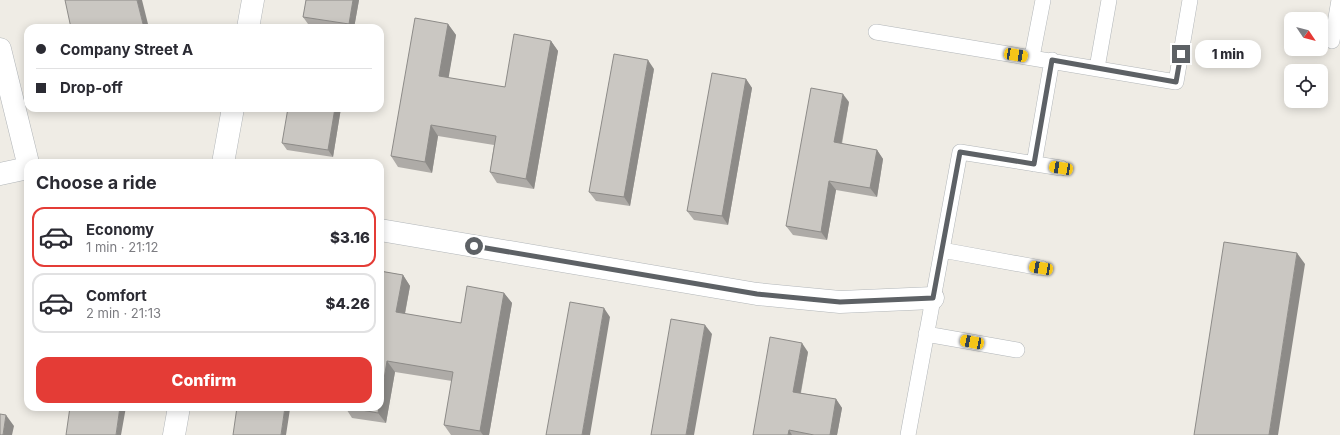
<!DOCTYPE html>
<meta charset="utf-8">
<style>
:root{--surface:#fff;--page:#f7f7f7;--text:#2b2b33;--muted:#7c7c81;--line:#e1e1e2;--accent:#e43c36}
body{margin:0;font-family:Inter,sans-serif;background:var(--page);color:var(--text);height:100vh;display:flex;flex-direction:column;font-size:15px;white-space:nowrap}
*{box-sizing:border-box;margin:0}
p{font-size:13px;color:var(--muted)}
.icon{flex:none;width:22px;height:22px;fill:none;stroke:currentColor;stroke-width:2;stroke-linecap:round;stroke-linejoin:round}
.map{position:relative;flex:1;overflow:hidden}
.details{position:absolute;left:24px;top:159px;width:360px;height:252px;display:flex;flex-direction:column;background:var(--surface);border-radius:12px;box-shadow:0 2px 10px #0003}
.details>*{flex:none}
.hud{position:absolute;left:24px;top:24px;width:360px;height:88px;border-radius:12px;box-shadow:0 2px 10px #0003;display:grid;align-content:center;height:88px;padding:0 12px;background:var(--surface)}
.needle{width:26px;rotate:125deg}
.tools{position:absolute;left:1284px;top:12px;display:grid;gap:8px}
.tools a{display:grid;place-items:center;width:44px;height:44px;border-radius:8px;background:var(--surface);box-shadow:0 2px 10px #0003;font-size:20px}
.end{position:absolute;width:18px;height:18px;margin:-9px;border:5px solid #5d6165;background:#fff;box-shadow:0 0 0 2px #fff}
.from{border-radius:50%}
.bubble{position:absolute;height:28px;border-radius:12px;background:var(--surface);box-shadow:0 2px 10px #0003;font-size:13px;font-weight:800;line-height:28px;text-align:center}
.car{position:absolute;width:12px;height:24px;margin:-12px -6px;border-radius:5px;box-shadow:0 0 3px 1px #0007;background:linear-gradient(#f5c518 24%,#345 0 40%,#f5c518 0 76%,#345 0 86%,#f5c518 0)}
.hud b{display:flex;align-items:center;gap:14px;height:38px;font-size:15px}
.hud b+b{border-top:1px solid var(--line)}
.hud i{width:10px;height:10px;background:var(--text)}
ul{padding:0;list-style:none}
li{display:flex;align-items:center;gap:12px;height:60px;margin:0 8px 6px;padding:0 4px;border:2px solid var(--line);border-radius:12px}
li div{flex:1}
li b{display:block;font-size:15px}
li em{font-style:normal;font-weight:800}
li.current{border-color:var(--accent)}
li>.icon{width:36px;height:36px;stroke-width:1.5}
h2{padding:0 12px;font-size:18px;line-height:48px}
.action{display:flex;gap:8px;margin-top:auto;padding:8px 12px}
.action a{flex:1;height:46px;border-radius:12px;background:var(--accent);color:#fff;font-size:16px;font-weight:800;line-height:46px;text-align:center}
.map>svg:first-child{display:block}
.lines{fill:none;stroke-linecap:round;stroke-linejoin:round}
.lane-casing{stroke:#b2b6b9;stroke-width:16}
.street-casing{stroke:#b2b6b9;stroke-width:23}
.lane{stroke:#fff;stroke-width:15}
.street{stroke:#fff;stroke-width:22}
.wall{fill:#aeaba7}
.shaded-wall{fill:#8d8b88}
.building{fill:#cac7c2;stroke:#8d8b88}
.route{stroke:#5d6165;stroke-width:5}
</style>
<div class="map">
<svg width="1340" height="435" viewBox="0 0 1340 435">
<rect width="100%" height="100%" fill="#efece5"/>
<g class="lines">
<g class="lane-casing">
<path id="lane" d="M 876,32 L 1176,82 L 1190,0
M 1332,41 L 1339,0
M 1032,57 L 1043,0
M 1097,68 L 1109,0
M 1034,164 L 1052,60
M 942,250 L 1041,268
M 926,334 L 1017,350
M 908,435 L 960,152 L 1061,168"/>
</g>
<g class="street-casing">
<path id="street" d="M 248,28 L 253,0
M 0,49 L 28,163
M 223,163 L 233,108
M 0,174 L 28,168
M 380,230 L 757,294 L 840,302 L 933,298
M 174,435 L 179,407"/>
</g>
<use href="#lane" class="lane"/>
<use href="#street" class="street"/>
</g>
<path class="wall" d="M 306,0 L 359,0 L 354,28 L 335,28 L 308,24 L 303,17 Z
M 448,24 L 456,35 L 448,78 L 505,87 L 551,41 L 558,51 L 534,189 L 497,183 L 490,172 L 494,145 L 438,136 L 432,173 L 398,167 L 391,156 Z
M 654,69 L 630,206 L 596,201 L 589,192 Z
M 746,79 L 752,88 L 728,225 L 694,220 L 687,211 Z
M 849,102 L 842,144 L 877,150 L 883,159 L 877,197 L 836,190 L 827,240 L 793,235 L 786,226 Z
M 341,108 L 333,157 L 287,150 L 282,143 Z
M 380,271 L 403,275 L 410,286 L 405,314 L 461,323 L 504,293 L 512,303 L 489,435 L 451,435 L 444,425 L 452,381 L 395,372 L 386,423 L 352,418 L 345,407 Z
M 808,352 L 801,393 L 836,399 L 842,408 L 837,435 L 753,435 Z"/>
<path class="shaded-wall" d="M 137,0 L 142,0 L 149,28 L 144,28 Z
M 353,0 L 359,0 L 354,28 L 352,28 L 349,24 Z
M 448,24 L 456,35 L 447,87 L 439,76 Z
M 551,41 L 558,51 L 534,189 L 526,179 Z
M 648,60 L 654,69 L 630,206 L 624,197 Z
M 746,79 L 752,88 L 728,225 L 722,216 Z
M 843,94 L 849,102 L 840,151 L 834,142 Z
M 335,108 L 341,108 L 333,157 L 328,150 Z
M 431,125 L 438,136 L 432,173 L 425,162 Z
M 877,150 L 883,159 L 877,197 L 870,188 Z
M 829,181 L 836,190 L 827,240 L 821,232 Z
M 1297,253 L 1305,264 L 1278,435 L 1269,435 Z
M 403,275 L 410,286 L 403,323 L 396,312 Z
M 504,293 L 512,303 L 489,435 L 483,435 L 480,431 Z
M 604,308 L 610,317 L 590,435 L 582,435 Z
M 705,325 L 712,334 L 694,435 L 686,435 Z
M 802,343 L 808,352 L 799,401 L 793,392 Z
M 387,361 L 395,372 L 386,423 L 378,413 L 379,407 L 380,407 L 380,403 Z
M 836,399 L 842,408 L 837,435 L 830,435 Z
M 120,407 L 126,407 L 121,435 L 116,435 Z
M 285,407 L 289,407 L 290,409 L 286,435 L 281,435 Z
M 6,415 L 14,426 L 12,435 L 3,435 Z
M 789,430 L 792,435 L 788,435 Z"/>
<path class="building" d="M 65,0 L 137,0 L 144,28 L 71,28 Z
M 306,0 L 353,0 L 349,24 L 303,17 Z
M 415,18 L 448,24 L 439,76 L 505,87 L 514,34 L 551,41 L 526,179 L 490,172 L 496,136 L 431,125 L 425,162 L 391,156 Z
M 614,54 L 648,60 L 624,197 L 589,192 Z
M 712,73 L 746,79 L 722,216 L 687,211 Z
M 811,88 L 843,94 L 834,142 L 877,150 L 870,188 L 829,181 L 821,232 L 786,226 Z
M 288,108 L 335,108 L 328,150 L 282,143 Z
M 1224,242 L 1297,253 L 1269,435 L 1194,435 Z
M 380,271 L 403,275 L 396,312 L 461,323 L 467,286 L 504,293 L 480,431 L 444,425 L 453,372 L 387,361 L 380,403 Z
M 570,302 L 604,308 L 582,435 L 546,435 Z
M 671,319 L 705,325 L 686,435 L 651,435 Z
M 770,337 L 802,343 L 793,392 L 836,399 L 830,435 L 814,435 L 789,430 L 788,435 L 753,435 Z
M 70,407 L 120,407 L 116,435 L 66,435 Z
M 237,407 L 285,407 L 281,435 L 233,435 Z
M 345,407 L 379,407 L 378,413 Z
M 0,414 L 6,415 L 3,435 L 0,435 Z"/>
<g class="lines">
<path class="route" d="M 474,246 L 757,294 L 840,302 L 933,298 L 960,152 L 1034,164 L 1052,60 L 1176,82 L 1181,54"/>
</g>
</svg>
<div class="tools">
<a><svg class="needle" viewBox="-14 -14 28 28"><path d="M0-13l5 13h-10z" fill="#e53935"/><path d="M0 13l5-13h-10z" fill="#7c7c81"/></svg></a>
<a><svg class="icon" aria-label="locate" viewBox="0 0 24 24"><circle cx="12" cy="12" r="6"/><path d="M12 2v4M12 18v4M2 12h4M18 12h4"/></svg></a>
</div>
<i class="end from" style="left:474px;top:246px"></i>
<i class="end" style="left:1181px;top:54px"></i>
<div class="bubble" style="left:1195px;top:40px;width:66px">1 min</div>
<i class="car" style="left:1016px;top:55px;rotate:99deg"></i>
<i class="car" style="left:1061px;top:168px;rotate:279deg"></i>
<i class="car" style="left:1041px;top:268px;rotate:280deg"></i>
<i class="car" style="left:972px;top:342px;rotate:281deg"></i>
<div class="hud">
<b><i class="from"></i>Company Street A</b>
<b><i></i>Drop-off</b>
</div>
<section class="details">
<h2>Choose a ride</h2>
<ul>
<li class="current"><svg class="icon" aria-label="car" viewBox="0 0 24 24"><path d="M5 17H2v-5l4-1 3-4h7l3 4 3 1v5h-3M9 17h6M6 11h13"/><circle cx="7" cy="17" r="2"/><circle cx="17" cy="17" r="2"/></svg><div><b>Economy</b><p>1 min · 21:12</p></div><em>$3.16</em></li>
<li><svg class="icon" aria-label="car" viewBox="0 0 24 24"><path d="M5 17H2v-5l4-1 3-4h7l3 4 3 1v5h-3M9 17h6M6 11h13"/><circle cx="7" cy="17" r="2"/><circle cx="17" cy="17" r="2"/></svg><div><b>Comfort</b><p>2 min · 21:13</p></div><em>$4.26</em></li>
</ul>
<div class="action"><a>Confirm</a></div>
</section>
</div>
